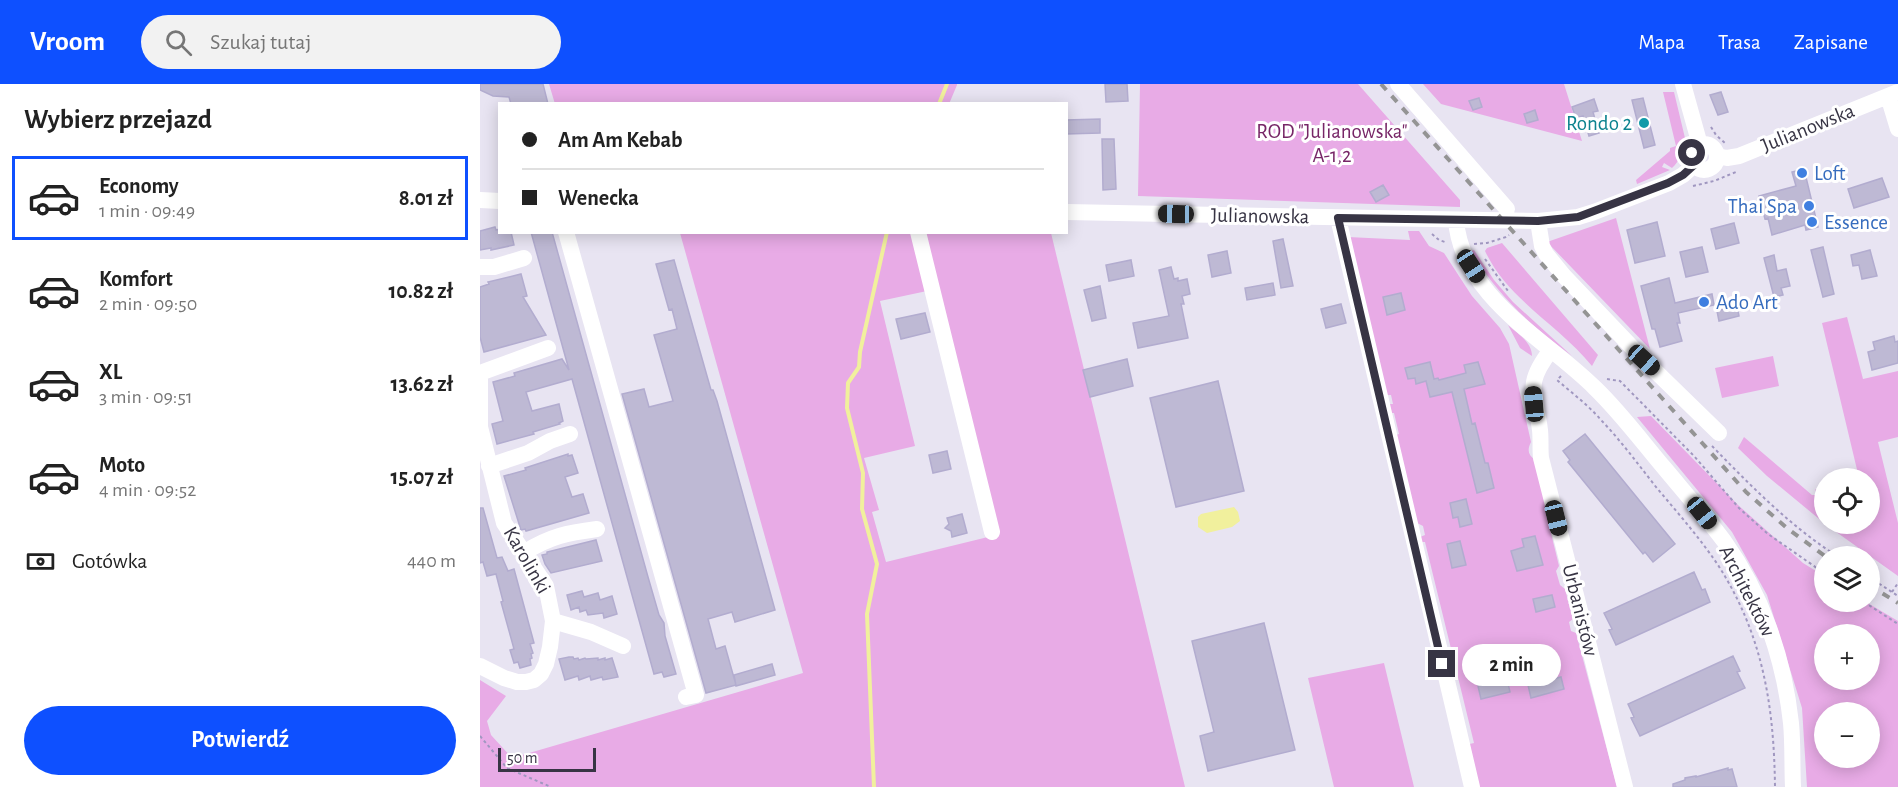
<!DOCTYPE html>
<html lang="pl">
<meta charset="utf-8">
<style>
:root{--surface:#fff;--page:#f2f2f2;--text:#222;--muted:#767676;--line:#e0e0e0;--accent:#0e50ff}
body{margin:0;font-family:"Alegreya Sans",sans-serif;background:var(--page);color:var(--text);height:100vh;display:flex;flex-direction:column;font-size:22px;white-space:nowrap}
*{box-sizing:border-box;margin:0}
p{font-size:20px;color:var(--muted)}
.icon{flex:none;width:33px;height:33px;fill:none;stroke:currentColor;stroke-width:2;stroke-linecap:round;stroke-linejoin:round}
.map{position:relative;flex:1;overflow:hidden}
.panel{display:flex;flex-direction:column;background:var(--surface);width:480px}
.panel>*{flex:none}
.top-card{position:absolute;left:18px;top:18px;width:570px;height:132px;border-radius:0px;box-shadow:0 3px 15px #0003;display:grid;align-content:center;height:132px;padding:0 24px;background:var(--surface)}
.fabs{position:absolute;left:1334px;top:384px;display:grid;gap:12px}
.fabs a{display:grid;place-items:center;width:66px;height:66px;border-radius:50%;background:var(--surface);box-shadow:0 3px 15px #0003;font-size:30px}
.scale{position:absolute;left:18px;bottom:15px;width:98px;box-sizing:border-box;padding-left:6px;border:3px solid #373444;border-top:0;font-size:16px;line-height:21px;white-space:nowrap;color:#373444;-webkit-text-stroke:4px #fff;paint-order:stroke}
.end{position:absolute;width:27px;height:27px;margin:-14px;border:8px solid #373444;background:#fff;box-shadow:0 0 0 3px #fff}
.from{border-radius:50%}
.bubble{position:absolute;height:42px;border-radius:21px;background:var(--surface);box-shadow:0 3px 15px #0003;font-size:20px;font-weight:600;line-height:42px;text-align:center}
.car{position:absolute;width:18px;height:36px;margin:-18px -9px;border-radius:8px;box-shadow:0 0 4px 2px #0007;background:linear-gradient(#222 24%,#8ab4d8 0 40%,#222 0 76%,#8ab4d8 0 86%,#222 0)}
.top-card b{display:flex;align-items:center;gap:21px;height:57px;font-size:22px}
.top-card b+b{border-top:2px solid var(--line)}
.top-card i{width:15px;height:15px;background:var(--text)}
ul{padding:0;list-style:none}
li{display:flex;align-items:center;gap:18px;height:84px;margin:0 12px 9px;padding:0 12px;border:3px solid transparent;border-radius:0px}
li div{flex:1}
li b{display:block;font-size:22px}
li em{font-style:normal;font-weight:600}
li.selected{border-color:var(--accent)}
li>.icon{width:54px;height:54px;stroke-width:1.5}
h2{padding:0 24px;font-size:27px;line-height:72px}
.pay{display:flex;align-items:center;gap:15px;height:66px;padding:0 24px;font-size:22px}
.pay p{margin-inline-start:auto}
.button{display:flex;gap:12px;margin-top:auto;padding:12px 24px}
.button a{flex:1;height:69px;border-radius:36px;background:var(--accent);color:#fff;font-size:24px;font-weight:600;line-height:69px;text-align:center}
header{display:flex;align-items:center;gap:36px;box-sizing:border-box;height:84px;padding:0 30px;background:var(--accent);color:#fff}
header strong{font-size:28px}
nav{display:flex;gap:33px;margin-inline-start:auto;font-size:21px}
.search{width:420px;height:54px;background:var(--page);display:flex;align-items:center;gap:15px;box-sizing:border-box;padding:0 21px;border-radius:33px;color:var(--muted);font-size:22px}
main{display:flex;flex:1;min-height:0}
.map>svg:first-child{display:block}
.green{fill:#e8abe6;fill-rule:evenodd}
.water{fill:#f1f09d}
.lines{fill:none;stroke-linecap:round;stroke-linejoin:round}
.stream{stroke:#f1f09d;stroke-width:4}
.building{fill:#beb9d4;stroke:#b2accf;stroke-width:1.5}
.path{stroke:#a097c0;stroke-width:2;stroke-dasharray:3 3;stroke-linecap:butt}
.minor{stroke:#fff;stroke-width:16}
.rail{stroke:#949494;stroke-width:4;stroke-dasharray:8 8;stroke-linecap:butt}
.route{stroke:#373444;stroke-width:8}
.culture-dot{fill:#0f9aa8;stroke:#fff;stroke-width:2}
.shop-dot{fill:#3f7fe0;stroke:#fff;stroke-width:2}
.labels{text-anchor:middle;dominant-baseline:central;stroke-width:6;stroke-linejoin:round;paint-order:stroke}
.culture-label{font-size:21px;fill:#0d838f;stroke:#fff;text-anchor:end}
.street-label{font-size:21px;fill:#373444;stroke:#fff}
.park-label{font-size:21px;fill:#772667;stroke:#fff}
.shop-label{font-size:21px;fill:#366cbe;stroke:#fff;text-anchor:start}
</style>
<header>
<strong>Vroom</strong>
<div class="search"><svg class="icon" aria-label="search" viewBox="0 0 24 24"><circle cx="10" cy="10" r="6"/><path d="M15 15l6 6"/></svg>Szukaj tutaj</div>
<nav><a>Mapa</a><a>Trasa</a><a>Zapisane</a></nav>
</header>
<main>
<section class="panel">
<h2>Wybierz przejazd</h2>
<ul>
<li class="selected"><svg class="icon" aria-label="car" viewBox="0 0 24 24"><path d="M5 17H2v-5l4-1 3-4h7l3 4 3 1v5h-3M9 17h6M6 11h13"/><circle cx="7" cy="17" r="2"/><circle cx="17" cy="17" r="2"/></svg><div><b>Economy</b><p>1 min · 09:49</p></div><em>8.01 zł</em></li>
<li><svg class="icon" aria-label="car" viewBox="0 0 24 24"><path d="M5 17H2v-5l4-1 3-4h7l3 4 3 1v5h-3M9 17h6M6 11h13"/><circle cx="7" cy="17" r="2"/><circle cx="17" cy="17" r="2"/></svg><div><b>Komfort</b><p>2 min · 09:50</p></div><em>10.82 zł</em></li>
<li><svg class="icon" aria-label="car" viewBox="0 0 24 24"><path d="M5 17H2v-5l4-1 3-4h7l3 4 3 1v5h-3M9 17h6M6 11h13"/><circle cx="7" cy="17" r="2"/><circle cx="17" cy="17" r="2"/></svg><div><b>XL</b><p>3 min · 09:51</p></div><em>13.62 zł</em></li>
<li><svg class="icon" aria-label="car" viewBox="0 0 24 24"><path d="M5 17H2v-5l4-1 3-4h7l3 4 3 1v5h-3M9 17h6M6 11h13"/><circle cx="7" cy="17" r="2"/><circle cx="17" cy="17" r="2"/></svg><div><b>Moto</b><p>4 min · 09:52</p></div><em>15.07 zł</em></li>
</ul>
<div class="pay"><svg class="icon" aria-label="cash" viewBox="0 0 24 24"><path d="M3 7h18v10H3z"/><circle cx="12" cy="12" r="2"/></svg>Gotówka<p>440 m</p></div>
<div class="button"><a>Potwierdź</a></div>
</section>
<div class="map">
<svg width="1418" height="703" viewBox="0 0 1418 703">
<rect width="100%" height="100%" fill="#e8e4f2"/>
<path class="green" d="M 69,0 L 477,0 L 477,1 L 469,20 L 75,20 Z
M 660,0 L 878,0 L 980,116 L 980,123 L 658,112 Z
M 943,0 L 1084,0 L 1102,57 L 961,20 Z
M 1183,8 L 1194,8 L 1205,54 C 1204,63 1200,78 1192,84 L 1184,79 L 1182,83 L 1190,86 L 1157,100 L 1156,96 L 1190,67 L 1190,64 L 1196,62 Z
M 1136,134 L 1170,265 L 1067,158 Z
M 928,147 L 939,147 L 949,162 L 964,169 L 992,212 L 1020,244 L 1029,260 L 1051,358 C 1047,366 1048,371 1055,376 L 1070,438 L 1069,441 L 1079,482 L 1076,487 L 1080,501 L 1085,505 L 1093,535 L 1089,538 L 1091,547 L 1096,549 L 1137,703 L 996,703 L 985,661 L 994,659 L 945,458 L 941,458 L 940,453 L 945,451 L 943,442 L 937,439 L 916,351 L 919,350 L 914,329 L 911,329 L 908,320 L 913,320 L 911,311 L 906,311 L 868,153 L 930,156 Z
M 200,149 L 433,149 L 447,207 L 400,217 L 435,362 L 384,374 L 399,426 L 392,428 L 406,478 L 508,453 L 442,149 L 571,149 L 705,703 L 0,703 L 0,596 L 26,612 L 7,637 L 11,651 L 32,674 L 323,589 Z
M 1022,159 L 1118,271 L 1112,282 C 1079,241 1028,216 1005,167 L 1007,164 Z
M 994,166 L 1014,196 L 1033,218 L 1092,272 C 1051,242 1017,211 991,167 Z
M 1367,233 L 1383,295 L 1418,287 L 1418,353 L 1398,358 L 1418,439 L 1418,492 L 1345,440 L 1390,440 L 1389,394 L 1379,394 L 1342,239 Z
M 1028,241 C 1038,250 1052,258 1052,272 L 1040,264 Z
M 1293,272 L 1299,302 L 1242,314 L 1235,284 Z
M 1171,332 L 1258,421 L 1323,479 L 1344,492 L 1344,518 L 1386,518 L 1418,537 L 1418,703 L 1327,703 L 1322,624 L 1287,511 L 1252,448 L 1157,333 ZM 1344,550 L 1389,550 L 1389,596 L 1344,596 ZM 1344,628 L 1389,628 L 1389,674 L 1344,674 Z
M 1264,353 L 1332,411 L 1337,411 L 1335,405 L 1344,411 L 1344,439 L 1287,392 L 1258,364 Z
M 904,579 L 934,703 L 854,703 L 828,594 Z"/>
<path class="water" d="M 754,423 L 758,428 L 760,437 L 752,443 L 727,449 L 718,443 L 718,433 L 721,430 Z"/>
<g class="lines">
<path class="stream" d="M 459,20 L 467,0
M 394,703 L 387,530 L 397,480 L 382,425 L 383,389 L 367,324 L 368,299 L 379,283 L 380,268 L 407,148"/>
</g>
<path class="building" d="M 0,0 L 63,0 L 68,20 L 31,20 L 29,13 L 13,12 L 0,6 Z
M 625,0 L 647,0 L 648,17 L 626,18 Z
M 1241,8 L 1248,28 L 1238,31 L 1230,11 Z
M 999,14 L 1002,23 L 993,26 L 989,17 Z
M 1163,14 L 1175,61 L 1164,64 L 1152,16 Z
M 1114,15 L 1118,27 L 1113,28 L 1119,49 L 1109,52 L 1103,32 L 1096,34 L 1092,23 Z
M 1055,26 L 1058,36 L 1047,39 L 1044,30 Z
M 620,35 L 620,49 L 586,50 L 586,36 Z
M 622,55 L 634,55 L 636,105 L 623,106 Z
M 1324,85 L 1338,143 L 1326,146 L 1325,141 L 1292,151 L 1288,134 L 1285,135 L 1279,112 L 1316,102 L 1312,88 Z
M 1402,94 L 1409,113 L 1374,124 L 1368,105 Z
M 903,101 L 909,111 L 896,118 L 890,108 Z
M 1177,138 L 1185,172 L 1155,179 L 1147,146 Z
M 1254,139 L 1259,159 L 1236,165 L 1231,145 Z
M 15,143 L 16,146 L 20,145 L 20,148 L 31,148 L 34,161 L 11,166 L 11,164 L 0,166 L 0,147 Z
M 51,148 L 72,148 L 168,493 L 179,531 L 184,539 L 185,552 L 196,590 L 184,593 L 182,588 L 174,590 L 92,295 L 46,308 L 52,327 L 79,320 L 83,337 L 79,339 L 80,340 L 53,348 L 54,350 L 17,360 L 12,340 L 23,337 L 13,298 L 35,292 L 34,289 L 82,275 L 89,286 Z
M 803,155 L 813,202 L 801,204 L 793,157 Z
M 1222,163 L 1228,188 L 1206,193 L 1200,168 Z
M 1343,163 L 1354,210 L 1343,213 L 1331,166 Z
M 1390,166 L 1397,192 L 1382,195 L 1379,181 L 1373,182 L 1371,171 Z
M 747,167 L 751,189 L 732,193 L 728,171 Z
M 1294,171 L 1297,187 L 1306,185 L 1310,202 L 1301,204 L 1303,211 L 1294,213 L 1284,174 Z
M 194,176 L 231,306 L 233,306 L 237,317 L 295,526 L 255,538 L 252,528 L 228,535 L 236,565 L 245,562 L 256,601 L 226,609 L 142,310 L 164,305 L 169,323 L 193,317 L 174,251 L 197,245 L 192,225 L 189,226 L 176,180 Z
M 651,176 L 654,192 L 629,197 L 626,181 Z
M 691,183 L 694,195 L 698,194 L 698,197 L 707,195 L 710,210 L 702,212 L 704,220 L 701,220 L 708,254 L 658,264 L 653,239 L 689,232 L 679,186 Z
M 41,190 L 47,212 L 43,213 L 66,251 L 4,268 L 0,253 L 0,203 L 9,200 L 8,198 Z
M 1189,194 L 1195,219 L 1232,210 L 1234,221 L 1198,229 L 1200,239 L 1197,239 L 1202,257 L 1180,263 L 1175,245 L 1172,245 L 1161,202 Z
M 793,199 L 795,211 L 767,216 L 765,204 Z
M 620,202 L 626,234 L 612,237 L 604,206 Z
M 921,209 L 925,226 L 907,231 L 903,213 Z
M 861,220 L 866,239 L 846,244 L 841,225 Z
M 1257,222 L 1259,232 L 1239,237 L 1237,227 Z
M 445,229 L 450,248 L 421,255 L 416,235 Z
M 1414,252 L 1415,258 L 1418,257 L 1418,279 L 1392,286 L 1388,268 L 1395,266 L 1393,258 Z
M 647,275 L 653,302 L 610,313 L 603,286 Z
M 950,278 L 954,295 L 958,294 L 959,296 L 986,289 L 984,281 L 998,278 L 1005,300 L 984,305 L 992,340 L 995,339 L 1005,379 L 1008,379 L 1014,404 L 997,409 L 972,308 L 950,313 L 946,297 L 936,300 L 935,294 L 928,295 L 925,284 Z
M 738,297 L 764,407 L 696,423 L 670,314 Z
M 1105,350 L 1195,460 L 1173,478 L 1165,468 L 1163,470 L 1088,378 L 1090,376 L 1083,367 Z
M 467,367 L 471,385 L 453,389 L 449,371 Z
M 88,370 L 88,372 L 92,371 L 98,389 L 85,393 L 92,413 L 103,410 L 109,429 L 46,447 L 45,445 L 41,446 L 24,392 L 46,386 L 45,384 Z
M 986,415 L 992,440 L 980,443 L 978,433 L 973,434 L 970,419 Z
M 0,424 L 3,424 L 17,474 L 22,473 L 28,487 L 34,485 L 54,559 L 50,560 L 53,569 L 51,570 L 52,574 L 50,575 L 51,581 L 40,584 L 38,578 L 34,579 L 30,566 L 34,565 L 21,518 L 23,517 L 16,490 L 7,492 L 3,478 L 0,479 Z
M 482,430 L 487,449 L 472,453 L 471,447 L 465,444 L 469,440 L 467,434 Z
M 1055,452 L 1063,481 L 1037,487 L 1031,467 L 1044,463 L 1042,455 Z
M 116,456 L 122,477 L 71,489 L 65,480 L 62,471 L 67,470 L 67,468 Z
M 980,457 L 986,481 L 972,484 L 967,460 Z
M 1214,488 L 1222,506 L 1225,505 L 1230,518 L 1136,561 L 1129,546 L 1132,545 L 1124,529 Z
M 102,507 L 104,513 L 118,509 L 120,516 L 132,512 L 137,530 L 124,534 L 123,529 L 108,531 L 106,526 L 100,528 L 99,523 L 91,526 L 87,511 Z
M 1072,511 L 1075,523 L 1056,528 L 1053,515 Z
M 784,539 L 815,666 L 728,687 L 720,652 L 734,648 L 712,557 Z
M 1253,572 L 1260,587 L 1257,588 L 1265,604 L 1160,652 L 1151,634 L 1154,633 L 1148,620 Z
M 89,573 L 93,573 L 94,575 L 98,574 L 99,576 L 105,574 L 106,575 L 118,574 L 118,576 L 125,574 L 125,576 L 132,574 L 138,593 L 123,596 L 122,593 L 111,596 L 110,592 L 99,596 L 98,592 L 85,596 L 79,575 Z
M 292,580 L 295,591 L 256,602 L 254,591 Z
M 1024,583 L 1030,608 L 1001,615 L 998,602 L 1009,599 L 1007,587 Z
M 1081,593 L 1084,605 L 1051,614 L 1048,601 Z
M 1248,684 L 1248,686 L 1252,685 L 1257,703 L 1193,703 L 1193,700 L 1205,696 L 1205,694 L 1216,692 L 1216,693 Z"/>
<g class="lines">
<path class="path" d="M 1231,43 L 1236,51 L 1245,59
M 1213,102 L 1234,97 L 1256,88
M 952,150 L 959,156 L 965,158
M 994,160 L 1007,159 L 1026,153 L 1029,151
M 1005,175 L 1028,207
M 1081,292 L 1077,296 C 1092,309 1108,321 1121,336 C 1141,357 1158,380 1176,403 C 1197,428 1219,453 1238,481 C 1283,551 1294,622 1295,703
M 1127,295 L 1140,297 L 1214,372 L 1259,424 L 1288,450 L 1344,489
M 1232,362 C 1271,402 1310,442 1357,472
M 1389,493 L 1418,512
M 1412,508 L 1418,499
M 1384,518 L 1418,540
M 0,652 L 27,684 L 71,703"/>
<path class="minor" d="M 918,0 L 1027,125
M 1203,0 L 1220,61
M 1408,12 L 1418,45
M1211 73a13 13 0 1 1 26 0a13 13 0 1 1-26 0Z
M 1237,72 L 1247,74 L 1259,72 L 1418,8
M 0,116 L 20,117
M 586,128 L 1058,137 L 1098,133 L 1114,128 L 1189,99 L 1203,91 L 1214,81
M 858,134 L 992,703
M 976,137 C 983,214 1066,255 1115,304 C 1141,329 1163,359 1186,386 C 1206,410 1226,433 1244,457 C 1282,510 1304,575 1311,639 C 1313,660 1312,682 1313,703
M 1058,137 L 1062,162 L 1066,170 L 1084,192 L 1164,276 L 1239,349
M 86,148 L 216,611 L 206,613
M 438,148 L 512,448
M 0,183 L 14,183 L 44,174
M 1071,266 C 1044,301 1055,307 1060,346 C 1061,355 1060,364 1061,374 L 1145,703
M 0,289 L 68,264
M 0,295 L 0,343 L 24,439 L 66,502 L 73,537 L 70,563 L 66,580 L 61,590 L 54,596 L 46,598 L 37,598 L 24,594 L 0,582
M 9,382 L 48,369 L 70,357 L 90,350
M 45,468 C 71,452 87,449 117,445
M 73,537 L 111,548 L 143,562"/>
<path class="rail" d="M 901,0 L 1266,408 L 1308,445 L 1345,472
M 1389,501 L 1418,519"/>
</g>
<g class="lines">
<path class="route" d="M 962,580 L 858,134 L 1058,137 L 1098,133 L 1188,99 L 1203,91 L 1214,81 L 1212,78 L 1212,69"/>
</g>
<circle class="culture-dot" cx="1164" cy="39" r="6"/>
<g class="shop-dot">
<circle cx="1322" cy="89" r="6"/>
<circle cx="1329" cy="122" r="6"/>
<circle cx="1332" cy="138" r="6"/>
<circle cx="1224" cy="218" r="6"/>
</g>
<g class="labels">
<g class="culture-label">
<text x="1152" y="39">Rondo 2</text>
</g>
<g class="street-label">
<text transform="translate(1328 44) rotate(-22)">Julianowska</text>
<text transform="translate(780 132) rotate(1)">Julianowska</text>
<text transform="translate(47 476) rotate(60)">Karolinki</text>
<text transform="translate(1267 507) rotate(63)">Architektów</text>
<text transform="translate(1100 526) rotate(76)">Urbanistów</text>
</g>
<g class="park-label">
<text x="852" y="47">ROD "Julianowska"<tspan x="852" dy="24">A-1,2</tspan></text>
</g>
<g class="shop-label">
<text x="1334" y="89">Loft</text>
<text x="1317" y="122" text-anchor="end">Thai Spa</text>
<text x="1344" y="138">Essence</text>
<text x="1236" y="218">Ado Art</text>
</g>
</g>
</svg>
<div class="fabs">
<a><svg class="icon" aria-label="locate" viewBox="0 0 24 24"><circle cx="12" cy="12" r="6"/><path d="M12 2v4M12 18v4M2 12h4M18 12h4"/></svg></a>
<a><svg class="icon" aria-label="layers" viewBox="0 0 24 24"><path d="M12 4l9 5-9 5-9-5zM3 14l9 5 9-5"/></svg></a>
<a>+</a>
<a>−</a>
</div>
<div class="scale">50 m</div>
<i class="end from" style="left:1212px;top:69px"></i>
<i class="end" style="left:962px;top:580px"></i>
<div class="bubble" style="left:982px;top:560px;width:99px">2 min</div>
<i class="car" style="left:696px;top:130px;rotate:271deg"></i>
<i class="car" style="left:991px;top:182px;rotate:147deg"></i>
<i class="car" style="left:1164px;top:276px;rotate:132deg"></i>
<i class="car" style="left:1054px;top:320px;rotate:355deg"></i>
<i class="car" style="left:1222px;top:429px;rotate:141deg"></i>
<i class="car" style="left:1076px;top:434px;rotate:166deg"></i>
<div class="top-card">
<b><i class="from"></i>Am Am Kebab</b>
<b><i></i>Wenecka</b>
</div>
</div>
</main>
